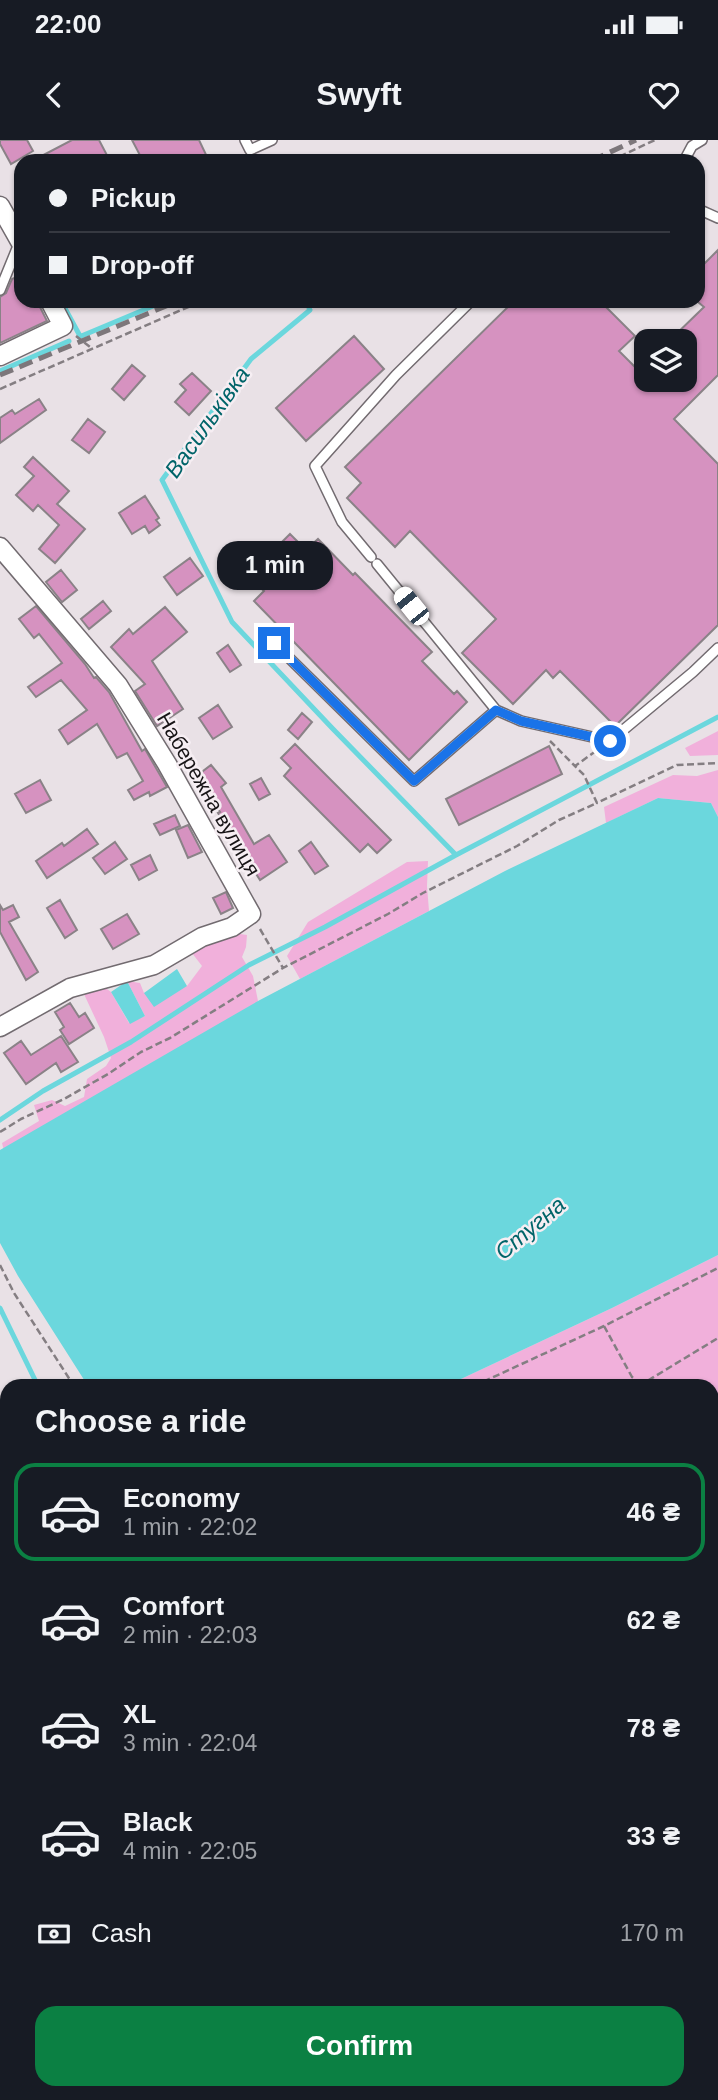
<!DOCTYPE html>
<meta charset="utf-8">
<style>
:root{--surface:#171b24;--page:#242831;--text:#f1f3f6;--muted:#9ea1a6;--line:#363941;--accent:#0b8043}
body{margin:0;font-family:Helvetica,sans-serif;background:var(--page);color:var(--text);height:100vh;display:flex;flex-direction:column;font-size:26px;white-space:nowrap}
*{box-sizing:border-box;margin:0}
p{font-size:23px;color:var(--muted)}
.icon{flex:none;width:38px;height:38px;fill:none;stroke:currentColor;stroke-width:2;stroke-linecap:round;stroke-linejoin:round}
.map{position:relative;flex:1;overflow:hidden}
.sheet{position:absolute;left:0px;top:1239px;width:719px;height:721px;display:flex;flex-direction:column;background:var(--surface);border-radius:21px 21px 0 0;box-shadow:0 2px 5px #0004}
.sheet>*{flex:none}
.top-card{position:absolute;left:14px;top:14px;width:691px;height:154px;border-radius:21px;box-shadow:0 2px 5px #0004;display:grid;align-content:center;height:154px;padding:0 35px;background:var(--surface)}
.fabs{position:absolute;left:634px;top:189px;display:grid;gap:14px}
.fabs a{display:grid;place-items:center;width:63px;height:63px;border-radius:14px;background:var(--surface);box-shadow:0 2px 5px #0004;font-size:35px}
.end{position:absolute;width:32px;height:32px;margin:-16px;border:9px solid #1a73e8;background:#fff;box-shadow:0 0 0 4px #fff}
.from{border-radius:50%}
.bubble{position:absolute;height:49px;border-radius:21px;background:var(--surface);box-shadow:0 2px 5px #0004;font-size:23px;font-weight:700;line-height:49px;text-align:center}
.car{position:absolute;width:21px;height:42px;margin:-21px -10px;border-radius:9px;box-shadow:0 0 5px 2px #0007;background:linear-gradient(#fff 24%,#345 0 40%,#fff 0 76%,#345 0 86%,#fff 0)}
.top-card b{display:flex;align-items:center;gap:24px;height:66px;font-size:26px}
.top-card b+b{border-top:2px solid var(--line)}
.top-card i{width:18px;height:18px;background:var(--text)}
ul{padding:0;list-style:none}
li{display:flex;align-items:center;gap:21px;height:98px;margin:0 14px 10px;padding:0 21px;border:4px solid transparent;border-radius:21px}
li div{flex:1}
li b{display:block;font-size:26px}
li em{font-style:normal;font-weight:700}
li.current{border-color:var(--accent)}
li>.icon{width:63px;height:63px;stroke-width:1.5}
h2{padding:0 35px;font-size:32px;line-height:84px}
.pay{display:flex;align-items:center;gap:18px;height:77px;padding:0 35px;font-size:26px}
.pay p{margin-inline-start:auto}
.action{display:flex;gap:14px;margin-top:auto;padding:14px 35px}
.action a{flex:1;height:80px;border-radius:21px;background:var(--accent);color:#fff;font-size:28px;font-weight:700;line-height:80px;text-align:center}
.status{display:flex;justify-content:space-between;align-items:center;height:49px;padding:0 35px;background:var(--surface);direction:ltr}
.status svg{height:19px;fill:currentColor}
header{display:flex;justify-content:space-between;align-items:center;height:91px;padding:0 35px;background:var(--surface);font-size:32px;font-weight:700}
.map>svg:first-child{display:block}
.green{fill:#f1b0db}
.water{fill:#6bd7dd}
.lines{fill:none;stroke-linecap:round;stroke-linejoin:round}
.stream{stroke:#6bd7dd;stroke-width:5}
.building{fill:#d692c0;stroke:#8a8287;stroke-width:2}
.service-casing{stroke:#726b70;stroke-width:12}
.minor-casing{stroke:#726b70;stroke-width:21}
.path{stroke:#847e82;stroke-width:2.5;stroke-dasharray:7 3.5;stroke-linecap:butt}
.service{stroke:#fff;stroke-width:9}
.minor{stroke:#fff;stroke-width:18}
.rail{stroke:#7d777b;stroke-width:5;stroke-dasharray:14 7;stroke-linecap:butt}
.route{stroke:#1a73e8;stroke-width:9}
.labels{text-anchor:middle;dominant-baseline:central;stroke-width:5;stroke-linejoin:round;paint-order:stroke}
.street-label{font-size:21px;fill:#171416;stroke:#f6eef3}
.water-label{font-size:23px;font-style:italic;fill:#006469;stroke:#f6eef3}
</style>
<div class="status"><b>22:00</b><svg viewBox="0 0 49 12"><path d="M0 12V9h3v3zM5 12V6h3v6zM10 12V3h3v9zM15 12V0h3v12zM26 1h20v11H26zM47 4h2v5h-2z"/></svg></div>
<header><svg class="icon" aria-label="back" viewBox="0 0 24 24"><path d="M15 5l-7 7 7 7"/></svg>Swyft<svg class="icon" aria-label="heart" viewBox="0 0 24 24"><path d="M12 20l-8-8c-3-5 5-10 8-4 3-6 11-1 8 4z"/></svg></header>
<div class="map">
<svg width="718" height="1960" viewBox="0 0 718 1960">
<rect width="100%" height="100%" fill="#e9e1e6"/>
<path class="green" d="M 718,591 L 718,615 L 690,616 L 685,608 Z
M 718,630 L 718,677 L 711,663 L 658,658 L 606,683 L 604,667 L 673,635 L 697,636 Z
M 428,721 L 427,746 L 429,771 L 300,839 L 287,816 L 308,782 L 407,722 Z
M 233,793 L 247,795 L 246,807 L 242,817 L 253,836 L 258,861 L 179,929 L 7,1023 L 2,1003 L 39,981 L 34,965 L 52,960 L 65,966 L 84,957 L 87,939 L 106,926 L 111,918 L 104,897 L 83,852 L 100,844 L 111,852 L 129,883 L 145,876 L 127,841 L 140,843 L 144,853 L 187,846 L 202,826 L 192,813 L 203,804 Z
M 718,1115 L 718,1690 L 712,1687 L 712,1246 L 446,1246 L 612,1168 Z
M 7,1376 L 7,1520 L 0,1523 L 0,1378 Z
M 7,1550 L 7,1781 L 2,1781 L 0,1778 L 0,1556 Z"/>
<path class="water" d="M 658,658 L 711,663 L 718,677 L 718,1115 L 612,1168 L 446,1246 L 88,1246 L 18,1136 L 0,1103 L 0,1010 L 258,861 L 505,731 Z
M 177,829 L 187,846 L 154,867 L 144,853 Z
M 127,841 L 145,876 L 130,884 L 111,852 Z"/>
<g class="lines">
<path class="stream" d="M 61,161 L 80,196
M 306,161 L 310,170 L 251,219 L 162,340 L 232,482 L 333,589 L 456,715
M 79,197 L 165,161
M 0,231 L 69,201
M 0,980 L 43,951 L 131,902 L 249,825 L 325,787 L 456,715 L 718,577
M 0,1168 L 38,1246
M 0,1358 L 7,1355
M 0,1777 L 7,1775
M 712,1802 L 718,1809
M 0,1953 L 4,1960"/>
</g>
<path class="building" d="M 0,0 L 27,0 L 33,11 L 11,24 L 0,4 Z
M 72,0 L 99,0 L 110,21 L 32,21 Z
M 132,0 L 199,0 L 209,21 L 143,21 Z
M 718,110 L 718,235 L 674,279 L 718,324 L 718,485 L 615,586 L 560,531 L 553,538 L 546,530 L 513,564 L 462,513 L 496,479 L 410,391 L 395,407 L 347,358 L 361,343 L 345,327 L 514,161 L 600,161 L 635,196 L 619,211 L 639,231 L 646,224 L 646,240 L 684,240 L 684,201 L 669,201 L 704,167 L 698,162 L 698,130 Z
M 21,135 L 21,161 L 37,161 L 47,181 L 0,203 L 0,157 L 6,153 L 12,139 Z
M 354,196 L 384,229 L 306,301 L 276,268 Z
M 132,225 L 145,236 L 124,260 L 112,249 Z
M 192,233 L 211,251 L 189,275 L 175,262 L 186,250 L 180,244 Z
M 39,259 L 46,270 L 0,303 L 0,278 L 12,270 L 15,274 Z
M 88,279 L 105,292 L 89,313 L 72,300 Z
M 33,317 L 69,351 L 57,364 L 85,389 L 55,423 L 39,409 L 59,385 L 38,365 L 33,371 L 16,355 L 34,336 L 24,327 Z
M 145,356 L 159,378 L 156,380 L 160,385 L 149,393 L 145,386 L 132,394 L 119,373 Z
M 290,394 L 306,410 L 318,399 L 353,435 L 355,433 L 432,512 L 422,521 L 454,554 L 457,551 L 467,562 L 409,620 L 254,461 L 264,451 L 248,436 Z
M 190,418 L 203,436 L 177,455 L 164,437 Z
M 61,430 L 77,450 L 62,462 L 46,442 Z
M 103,461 L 111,471 L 89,489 L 81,479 Z
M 36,466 L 85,524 L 94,538 L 96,537 L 109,552 L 142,611 L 145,609 L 167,647 L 150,656 L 149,652 L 134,660 L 128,650 L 143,641 L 127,613 L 117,618 L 97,584 L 68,604 L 59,590 L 87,570 L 61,540 L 36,557 L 28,547 L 62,523 L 39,494 L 34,498 L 19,479 Z
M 165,467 L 187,492 L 152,521 L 183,569 L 157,586 L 135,551 L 145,544 L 111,507 L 129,489 L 133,494 Z
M 228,505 L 241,525 L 230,532 L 217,513 Z
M 218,565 L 232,587 L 213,599 L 199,578 Z
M 302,573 L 312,582 L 298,599 L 288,590 Z
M 295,604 L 391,700 L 377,713 L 368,704 L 360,712 L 284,636 L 291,628 L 281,618 Z
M 549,606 L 562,634 L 459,685 L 446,659 Z
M 211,625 L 226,643 L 221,647 L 254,704 L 269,695 L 287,722 L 260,740 L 227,688 L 218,673 L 220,672 L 194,638 Z
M 261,638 L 270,654 L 259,660 L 250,644 Z
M 40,640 L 51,660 L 26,673 L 15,654 Z
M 175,675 L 180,686 L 160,695 L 154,684 Z
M 188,685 L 202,712 L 188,718 L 176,690 Z
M 87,689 L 98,704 L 47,738 L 36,721 L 62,703 L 64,706 Z
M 115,702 L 127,719 L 105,734 L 93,718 Z
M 311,702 L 328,726 L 315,734 L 299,711 Z
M 150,715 L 157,730 L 139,740 L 131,725 Z
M 226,752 L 233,768 L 221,774 L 213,758 Z
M 60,760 L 77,790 L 65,798 L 47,768 Z
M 0,765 L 3,770 L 13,765 L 19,777 L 9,782 L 38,832 L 26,840 L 0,792 Z
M 127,774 L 139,794 L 113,809 L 101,789 Z
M 70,863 L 79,877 L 85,873 L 94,888 L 69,904 L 60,890 L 64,887 L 55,872 Z
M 61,896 L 78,922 L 61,932 L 56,923 L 26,944 L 4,913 L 21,901 L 31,915 Z"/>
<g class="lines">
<g class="service-casing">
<path id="service" d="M 245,0 L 250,10 L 272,0
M 684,21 L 692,6 L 702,0
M 698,69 L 718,78
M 0,150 L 20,101
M 371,417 L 342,382 L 315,326 L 396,235 L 471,161
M 377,424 L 496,570
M 274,503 L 414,641 L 496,570 L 521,581 L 610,601 L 693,532 L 718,508"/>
</g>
<g class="minor-casing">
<path id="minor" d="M 0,66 L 21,103
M 0,216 L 63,186 L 50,161
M 0,407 L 118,545 L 167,624 L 251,774 L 232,787 L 202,797 L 154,825 L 70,848 L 0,887
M 712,1760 L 718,1755
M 0,1804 L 7,1812
M 123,1953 L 128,1960
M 330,1960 L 342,1953"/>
</g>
<path class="path" d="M 610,21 L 655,0
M 76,196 L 90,207
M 0,249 L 202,161
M 550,601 L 575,626
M 596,611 L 575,626 L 584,635 L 597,663 L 677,625 L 718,623
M 260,789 L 283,828
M 0,992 L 21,979 L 64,959 L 108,934 L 141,912 L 170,898 L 283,828 L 388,774 L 423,753 L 517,706 L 559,680 L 597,663
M 0,1125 L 14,1153 L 74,1246
M 604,1186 L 632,1237 L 642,1245
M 474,1246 L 604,1186 L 718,1128
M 639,1246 L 718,1198
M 712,1266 L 718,1267
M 712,1362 L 718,1360
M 0,1374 L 7,1371
M 712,1377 L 718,1383
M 0,1482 L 7,1477
M 0,1564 L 7,1558
M 0,1640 L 7,1645
M 712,1684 L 718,1690
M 0,1744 L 7,1735"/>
<use href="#service" class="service"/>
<use href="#minor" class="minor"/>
<path class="rail" d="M 591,21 L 636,0
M 0,235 L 178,161"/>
</g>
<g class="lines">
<path class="route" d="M 274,503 L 414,641 L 496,570 L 521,581 L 610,601"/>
</g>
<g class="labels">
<g class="street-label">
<text transform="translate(209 654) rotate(60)">Набережна вулиця</text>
</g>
<g class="water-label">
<text transform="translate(207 282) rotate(-55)">Васильківка</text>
<text transform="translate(530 1088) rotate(-40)">Стугна</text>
</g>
</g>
</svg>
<div class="fabs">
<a><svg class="icon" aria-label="layers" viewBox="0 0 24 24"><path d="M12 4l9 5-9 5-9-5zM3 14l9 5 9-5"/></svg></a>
</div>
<i class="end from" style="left:610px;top:601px"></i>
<i class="end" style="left:274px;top:503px"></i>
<div class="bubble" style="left:217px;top:401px;width:116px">1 min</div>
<i class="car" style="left:411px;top:466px;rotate:321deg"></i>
<div class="top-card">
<b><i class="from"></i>Pickup</b>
<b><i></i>Drop-off</b>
</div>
<section class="sheet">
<h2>Choose a ride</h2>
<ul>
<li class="current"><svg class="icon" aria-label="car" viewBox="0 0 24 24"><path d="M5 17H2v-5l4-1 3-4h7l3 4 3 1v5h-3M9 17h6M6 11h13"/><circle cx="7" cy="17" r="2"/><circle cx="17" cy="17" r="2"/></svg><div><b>Economy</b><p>1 min · 22:02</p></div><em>46 ₴</em></li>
<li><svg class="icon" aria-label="car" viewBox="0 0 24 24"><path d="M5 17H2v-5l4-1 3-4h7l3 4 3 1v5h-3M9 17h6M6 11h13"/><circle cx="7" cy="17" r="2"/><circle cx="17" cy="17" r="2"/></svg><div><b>Comfort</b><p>2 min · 22:03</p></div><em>62 ₴</em></li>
<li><svg class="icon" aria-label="car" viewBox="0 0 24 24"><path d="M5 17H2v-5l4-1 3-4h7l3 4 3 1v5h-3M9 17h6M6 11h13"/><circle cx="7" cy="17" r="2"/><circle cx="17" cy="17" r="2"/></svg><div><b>XL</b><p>3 min · 22:04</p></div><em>78 ₴</em></li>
<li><svg class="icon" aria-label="car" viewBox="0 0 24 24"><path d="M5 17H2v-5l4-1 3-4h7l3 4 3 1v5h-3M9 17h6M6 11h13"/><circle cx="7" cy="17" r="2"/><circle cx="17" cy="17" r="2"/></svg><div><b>Black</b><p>4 min · 22:05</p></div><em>33 ₴</em></li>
</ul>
<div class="pay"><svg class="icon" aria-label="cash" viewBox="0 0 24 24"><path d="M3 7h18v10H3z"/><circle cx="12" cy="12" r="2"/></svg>Cash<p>170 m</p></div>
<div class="action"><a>Confirm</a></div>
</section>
</div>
